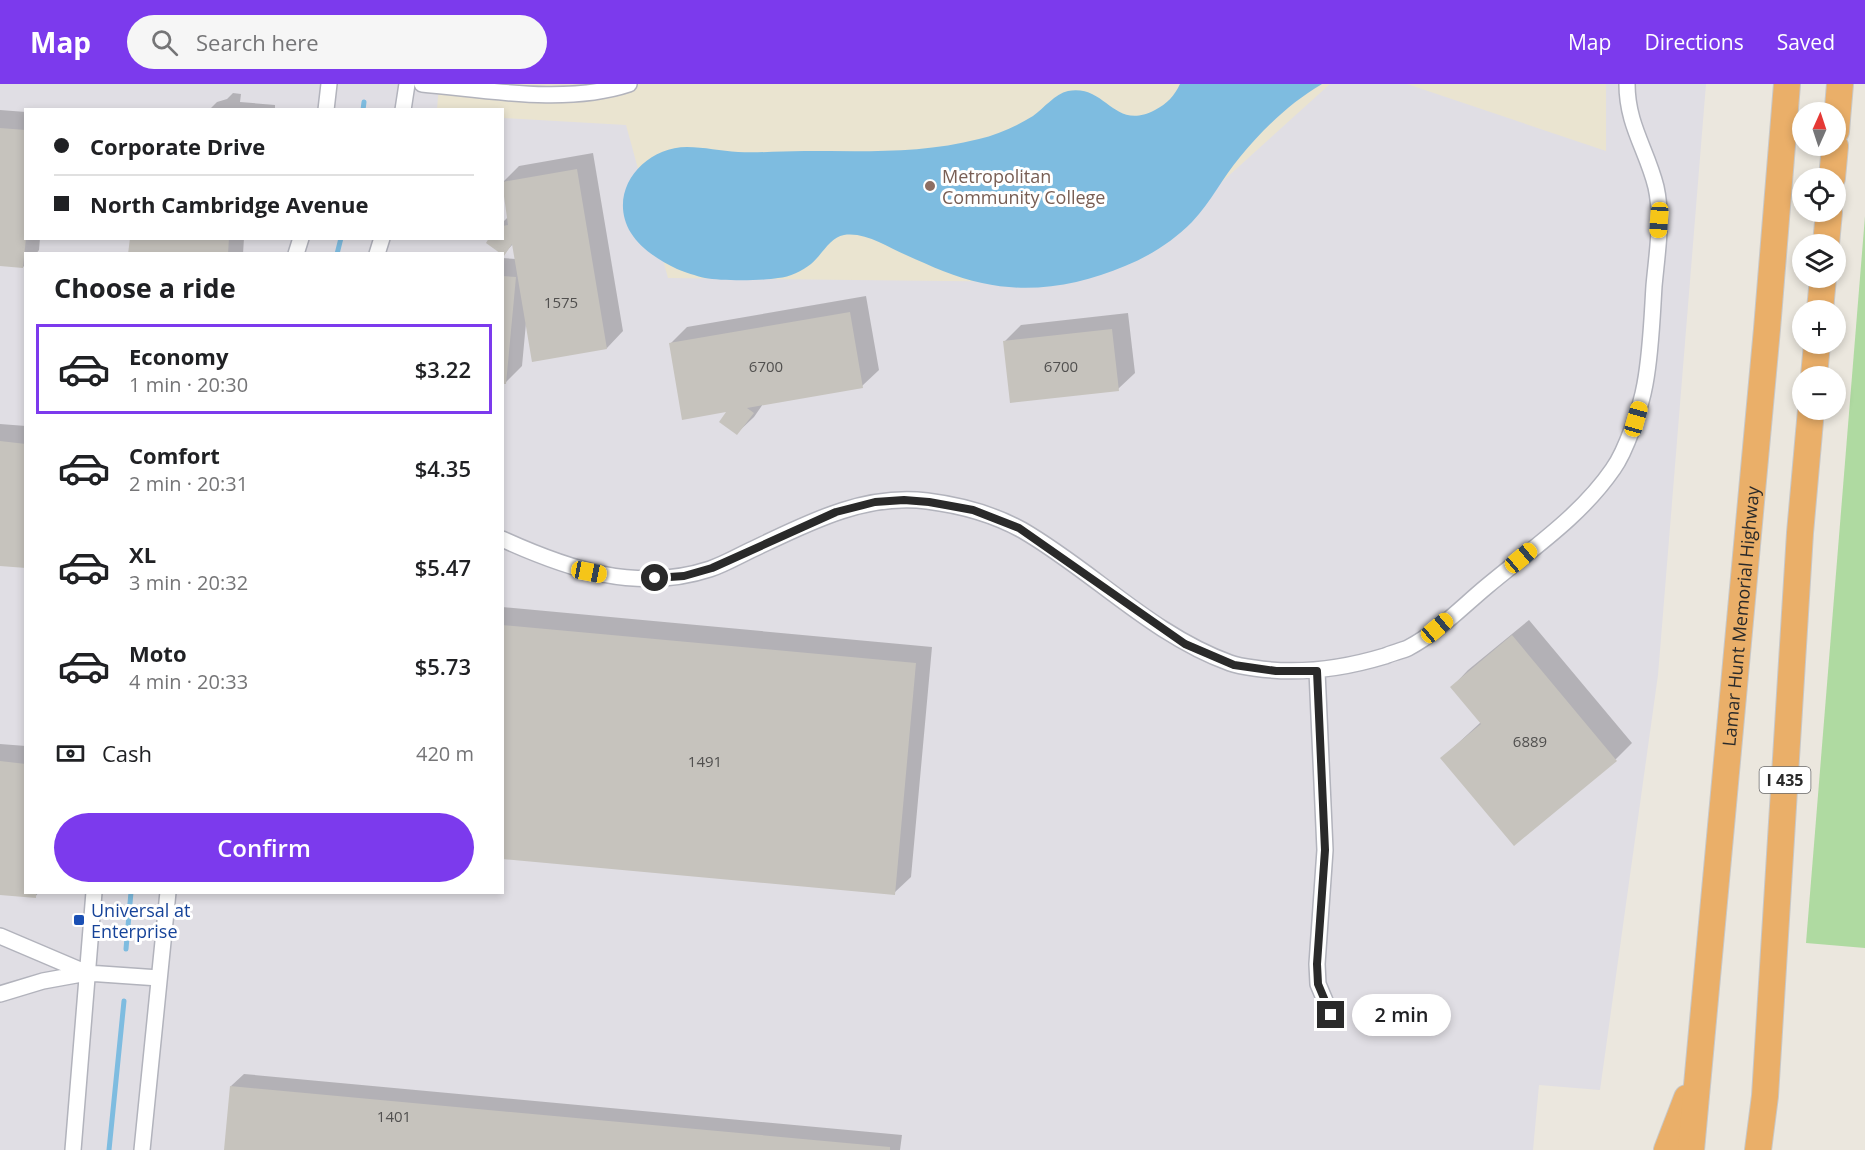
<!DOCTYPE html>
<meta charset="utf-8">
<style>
:root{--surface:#fff;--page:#f6f6f6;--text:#202124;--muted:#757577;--line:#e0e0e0;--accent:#7c3aed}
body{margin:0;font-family:"Open Sans",sans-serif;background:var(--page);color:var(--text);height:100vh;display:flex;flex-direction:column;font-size:22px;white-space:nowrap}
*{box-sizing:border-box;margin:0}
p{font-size:20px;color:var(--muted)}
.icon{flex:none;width:33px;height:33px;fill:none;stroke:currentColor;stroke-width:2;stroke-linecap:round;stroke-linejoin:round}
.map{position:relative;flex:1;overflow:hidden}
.panel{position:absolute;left:24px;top:168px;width:480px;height:642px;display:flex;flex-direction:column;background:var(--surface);border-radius:0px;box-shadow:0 3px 9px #0003}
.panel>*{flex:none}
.guide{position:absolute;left:24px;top:24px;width:480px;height:132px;border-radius:0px;box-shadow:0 3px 9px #0003;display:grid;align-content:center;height:132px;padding:0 30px;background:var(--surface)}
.needle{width:39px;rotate:3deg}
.controls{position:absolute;left:1792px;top:18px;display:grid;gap:12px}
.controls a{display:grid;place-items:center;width:54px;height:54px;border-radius:50%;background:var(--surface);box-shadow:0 3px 9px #0003;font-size:30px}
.end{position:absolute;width:27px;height:27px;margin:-14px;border:8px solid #2a2a2a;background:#fff;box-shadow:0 0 0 3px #fff}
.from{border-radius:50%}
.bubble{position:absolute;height:42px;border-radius:21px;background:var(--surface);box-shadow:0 3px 9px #0003;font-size:20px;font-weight:600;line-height:42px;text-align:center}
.car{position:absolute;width:18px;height:36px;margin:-18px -9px;border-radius:8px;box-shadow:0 0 4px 2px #0007;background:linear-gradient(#f5c518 24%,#345 0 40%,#f5c518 0 76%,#345 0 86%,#f5c518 0)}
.guide b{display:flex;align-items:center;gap:21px;height:57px;font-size:22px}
.guide b+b{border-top:2px solid var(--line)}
.guide i{width:15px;height:15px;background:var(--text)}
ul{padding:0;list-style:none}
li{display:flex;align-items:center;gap:18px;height:90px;margin:0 12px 9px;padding:0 18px;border:3px solid transparent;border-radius:0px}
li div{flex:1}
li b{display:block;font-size:22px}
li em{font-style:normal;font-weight:600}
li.on{border-color:var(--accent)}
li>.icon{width:54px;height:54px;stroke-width:1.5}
h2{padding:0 30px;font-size:27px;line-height:72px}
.pay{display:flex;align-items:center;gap:15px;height:66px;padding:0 30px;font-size:22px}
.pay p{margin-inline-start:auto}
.cta{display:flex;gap:12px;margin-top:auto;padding:12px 30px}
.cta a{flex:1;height:69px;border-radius:36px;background:var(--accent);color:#fff;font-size:24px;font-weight:600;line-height:69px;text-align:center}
header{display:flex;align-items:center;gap:36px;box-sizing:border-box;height:84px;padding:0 30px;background:var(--accent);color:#fff}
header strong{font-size:28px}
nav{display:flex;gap:33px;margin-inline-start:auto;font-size:21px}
.search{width:420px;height:54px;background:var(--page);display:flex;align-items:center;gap:15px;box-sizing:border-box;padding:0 21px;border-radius:33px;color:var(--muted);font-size:22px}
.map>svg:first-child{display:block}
.industrial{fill:#e0dee4;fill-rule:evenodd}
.education{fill:#eae4d0}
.green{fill:#afdaa1}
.water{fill:#7ebce0}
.shadow{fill:#0003}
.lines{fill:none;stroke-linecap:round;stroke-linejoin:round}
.stream{stroke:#7ebce0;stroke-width:5}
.building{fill:#c6c3bd}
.minor-casing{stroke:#b2b3bc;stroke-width:18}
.motorway-casing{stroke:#c8c8c8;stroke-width:28}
.minor{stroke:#fff;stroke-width:15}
.motorway{stroke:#eaaf69;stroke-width:26}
.route{stroke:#2a2a2a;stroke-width:8}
.education-dot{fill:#8d6e63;stroke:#fff;stroke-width:2}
.transit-dot{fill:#1a4fb4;stroke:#fff;stroke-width:2}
.labels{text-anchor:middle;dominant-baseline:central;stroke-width:6;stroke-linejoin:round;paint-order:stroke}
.number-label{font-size:15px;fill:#51504f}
.shield{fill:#fff;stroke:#6a6a6a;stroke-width:1.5}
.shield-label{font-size:16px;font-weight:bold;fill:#2a2a2a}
.education-label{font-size:18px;fill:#785e54;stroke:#fff;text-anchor:start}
.street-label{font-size:18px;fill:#2a2a2a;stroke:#fff}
.transit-label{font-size:18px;fill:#164399;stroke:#fff;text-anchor:start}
</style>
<header>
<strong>Map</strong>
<div class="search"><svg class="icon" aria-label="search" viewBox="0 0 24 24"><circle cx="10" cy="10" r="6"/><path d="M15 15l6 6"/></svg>Search here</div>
<nav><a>Map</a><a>Directions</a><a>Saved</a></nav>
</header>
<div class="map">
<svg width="1865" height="1066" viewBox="0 0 1865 1066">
<rect width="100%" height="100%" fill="#ebe7de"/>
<path class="industrial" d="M 0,0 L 1706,0 L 1658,591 L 1600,1006 L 1539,1001 L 1533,1066 L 0,1066 ZM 26,26 L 502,26 L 502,154 L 26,154 ZM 26,170 L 502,170 L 502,808 L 26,808 Z"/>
<path class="education" d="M 439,0 L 1330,0 L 1150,163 L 1037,198 L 668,194 L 626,41 L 503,34 L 502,26 L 437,26 Z
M 1407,0 L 1606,0 L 1606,67 Z"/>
<path class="green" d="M 1865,132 L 1865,864 L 1806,859 Z"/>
<path class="water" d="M 1180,0 L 1322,0 C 1291,18 1263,45 1240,73 C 1223,93 1211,118 1192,138 C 1173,157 1150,172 1125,182 C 1080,201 1031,210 982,199 C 956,194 931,182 906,171 C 887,163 866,148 844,151 C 830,153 822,171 811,180 C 802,187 790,193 778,194 C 762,197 721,197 705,194 C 696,192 685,188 677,185 C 660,177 641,165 631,149 C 606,108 643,63 687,63 C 704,63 721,67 738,68 C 760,69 782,67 804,67 C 863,67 921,70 979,55 C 997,51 1017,42 1033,32 C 1044,24 1055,10 1068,7 C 1107,0 1113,48 1155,26 C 1167,20 1175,11 1180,0 Z"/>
<path class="shadow" d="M 233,9 L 241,10 L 240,18 L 275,21 L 275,26 L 209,26 L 217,18 L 227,15 Z
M 0,26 L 26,28 L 26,154 L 40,154 L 39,166 L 36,170 L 26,170 L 26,180 L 23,183 L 0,181 Z
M 593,69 L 623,247 L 607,264 L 526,239 L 522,282 L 505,299 L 502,299 L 502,174 L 516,175 L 513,160 L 504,170 L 502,139 L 508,133 L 503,98 L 519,82 Z
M 131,154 L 244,154 L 243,170 L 130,170 Z
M 866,212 L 879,286 L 862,302 L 763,320 L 754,333 L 737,349 L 729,326 L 670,260 L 687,243 Z
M 1128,229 L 1135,289 L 1118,305 L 1005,257 L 1021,241 Z
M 0,340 L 26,342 L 26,483 L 0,480 Z
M 502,523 L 932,563 L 911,793 L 894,809 L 502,773 Z
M 1529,536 L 1632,659 L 1616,675 L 1514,760 L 1442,674 L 1481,638 L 1452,603 L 1468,586 Z
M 0,660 L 26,662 L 26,808 L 39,808 L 35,813 L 0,809 Z
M 244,990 L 902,1051 L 900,1066 L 225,1066 L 231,1002 Z"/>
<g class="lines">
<path class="stream" d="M 363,26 L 364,18
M 337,170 L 341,154
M 126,865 L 131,808
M 109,1066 L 124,917"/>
</g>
<path class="building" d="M 0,44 L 26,46 L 26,154 L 23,184 L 0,182 Z
M 577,85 L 607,265 L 532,278 L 512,160 L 504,172 L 486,159 L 489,154 L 502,154 L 502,142 L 508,141 L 502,98 Z
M 130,154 L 151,156 L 229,154 L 228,170 L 128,170 Z
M 502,192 L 516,193 L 506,300 L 502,300 Z
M 850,228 L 863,304 L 747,324 L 754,329 L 737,351 L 719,338 L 726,328 L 682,336 L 669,259 Z
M 1112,245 L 1119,307 L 1010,319 L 1003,257 Z
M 0,357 L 26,360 L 26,484 L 0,482 Z
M 502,541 L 916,579 L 895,811 L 502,775 Z
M 1512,551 L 1617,677 L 1514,762 L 1440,674 L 1481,640 L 1450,603 Z
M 0,677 L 26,680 L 26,808 L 36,808 L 36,814 L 0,811 Z
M 230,1002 L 890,1063 L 890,1066 L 224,1066 Z"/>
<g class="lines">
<g class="minor-casing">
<path id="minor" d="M 422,0 C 488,6 566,21 629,0
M 326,26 L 329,0
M 403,26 L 407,0
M 296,170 L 301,154
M 377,170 L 382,154
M 502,455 C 568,485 637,509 710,485 C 722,481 735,474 747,468 C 804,441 862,409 927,417 C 959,421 993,430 1022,446 C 1093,487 1152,551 1230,579 C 1238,582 1246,583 1254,584 C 1299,591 1342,585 1385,572 C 1392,569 1401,567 1408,564 C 1437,549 1462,523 1486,503 C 1530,466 1580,433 1613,385 C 1626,367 1641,323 1645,300 C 1651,268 1652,234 1654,202 C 1657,169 1663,135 1656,103 C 1647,66 1627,41 1627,0
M 1317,587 L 1325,766 L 1317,880 L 1318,900 L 1331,931
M 0,852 L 87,889
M 0,910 L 43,897 L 87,889 L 159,894
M 73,1066 L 94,808
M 142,1066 L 168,808"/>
</g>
<g class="motorway-casing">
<g id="motorway">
<path d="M 1836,47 L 1840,0"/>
<path d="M 1832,94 L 1835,62"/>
<path d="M 1826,160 L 1829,128"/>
<path d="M 1820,226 L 1823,194"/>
<path d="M 1814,292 L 1817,260"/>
<path d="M 1667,1066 L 1687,1014"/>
<path id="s1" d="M 1691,1066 L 1767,245 L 1787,0"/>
<path d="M 1758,1066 L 1765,1012 L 1800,449 L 1811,326"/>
</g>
</g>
<use href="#minor" class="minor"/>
<use href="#motorway" class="motorway"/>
</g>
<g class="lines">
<path class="route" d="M 655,494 L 684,492 L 712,484 L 836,428 L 875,418 L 904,416 L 929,418 L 973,426 L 1019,444 L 1185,560 L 1234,581 L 1276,587 L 1317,587 L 1325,766 L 1317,880 L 1318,900 L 1331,931"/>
</g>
<circle class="education-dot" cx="930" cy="102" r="6"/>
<rect class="transit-dot" x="73" y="830" width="12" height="12" rx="3"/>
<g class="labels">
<g class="number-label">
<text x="561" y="218">1575</text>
<text x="766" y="282">6700</text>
<text x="1061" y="282">6700</text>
<text x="1530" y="657">6889</text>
<text x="705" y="677">1491</text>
<text x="394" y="1032">1401</text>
</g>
<rect class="shield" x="1759.5" y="683" width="51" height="26" rx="4.5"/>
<g class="shield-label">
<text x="1785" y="696">I 435</text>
</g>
<g class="education-label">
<text x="942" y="92">Metropolitan<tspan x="942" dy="21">Community College</tspan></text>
</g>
<g class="street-label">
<text stroke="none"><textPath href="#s1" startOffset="536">Lamar Hunt Memorial Highway</textPath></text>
</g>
<g class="transit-label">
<text x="91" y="826">Universal at<tspan x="91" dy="21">Enterprise</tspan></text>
</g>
</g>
</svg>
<div class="controls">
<a><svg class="needle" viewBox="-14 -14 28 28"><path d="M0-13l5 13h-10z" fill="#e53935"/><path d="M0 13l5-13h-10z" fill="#757577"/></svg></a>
<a><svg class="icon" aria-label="locate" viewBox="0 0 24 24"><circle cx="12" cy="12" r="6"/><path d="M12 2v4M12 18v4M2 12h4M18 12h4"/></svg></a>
<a><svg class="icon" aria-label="layers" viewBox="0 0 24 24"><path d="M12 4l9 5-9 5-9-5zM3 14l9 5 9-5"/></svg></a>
<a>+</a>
<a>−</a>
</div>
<i class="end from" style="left:655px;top:494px"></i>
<i class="end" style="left:1331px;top:931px"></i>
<div class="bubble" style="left:1352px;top:910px;width:99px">2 min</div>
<i class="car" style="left:1659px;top:136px;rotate:184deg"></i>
<i class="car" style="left:1636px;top:335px;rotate:16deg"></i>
<i class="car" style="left:1521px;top:474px;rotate:50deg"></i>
<i class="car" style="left:589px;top:488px;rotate:101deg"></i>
<i class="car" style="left:1437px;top:544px;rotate:50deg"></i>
<div class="guide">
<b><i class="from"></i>Corporate Drive</b>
<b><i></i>North Cambridge Avenue</b>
</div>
<section class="panel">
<h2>Choose a ride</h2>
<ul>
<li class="on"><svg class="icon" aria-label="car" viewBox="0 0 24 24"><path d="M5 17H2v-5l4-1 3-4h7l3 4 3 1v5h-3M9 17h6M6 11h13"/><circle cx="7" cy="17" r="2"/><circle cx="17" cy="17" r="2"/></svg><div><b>Economy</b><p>1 min · 20:30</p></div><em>$3.22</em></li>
<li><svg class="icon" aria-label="car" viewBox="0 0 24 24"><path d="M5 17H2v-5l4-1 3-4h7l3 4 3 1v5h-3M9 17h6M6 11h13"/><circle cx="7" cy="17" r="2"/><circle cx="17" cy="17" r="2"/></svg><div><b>Comfort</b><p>2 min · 20:31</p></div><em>$4.35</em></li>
<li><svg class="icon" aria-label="car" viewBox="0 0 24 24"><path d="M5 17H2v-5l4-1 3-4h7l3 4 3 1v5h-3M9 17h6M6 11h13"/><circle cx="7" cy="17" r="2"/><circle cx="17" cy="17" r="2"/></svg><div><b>XL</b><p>3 min · 20:32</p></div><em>$5.47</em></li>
<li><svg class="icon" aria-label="car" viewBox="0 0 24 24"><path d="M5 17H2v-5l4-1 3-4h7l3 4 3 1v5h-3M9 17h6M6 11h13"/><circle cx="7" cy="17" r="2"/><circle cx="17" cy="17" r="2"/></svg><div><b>Moto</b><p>4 min · 20:33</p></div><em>$5.73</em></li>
</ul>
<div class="pay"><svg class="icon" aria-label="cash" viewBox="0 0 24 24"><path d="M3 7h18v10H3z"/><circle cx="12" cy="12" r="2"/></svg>Cash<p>420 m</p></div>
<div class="cta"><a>Confirm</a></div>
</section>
</div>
